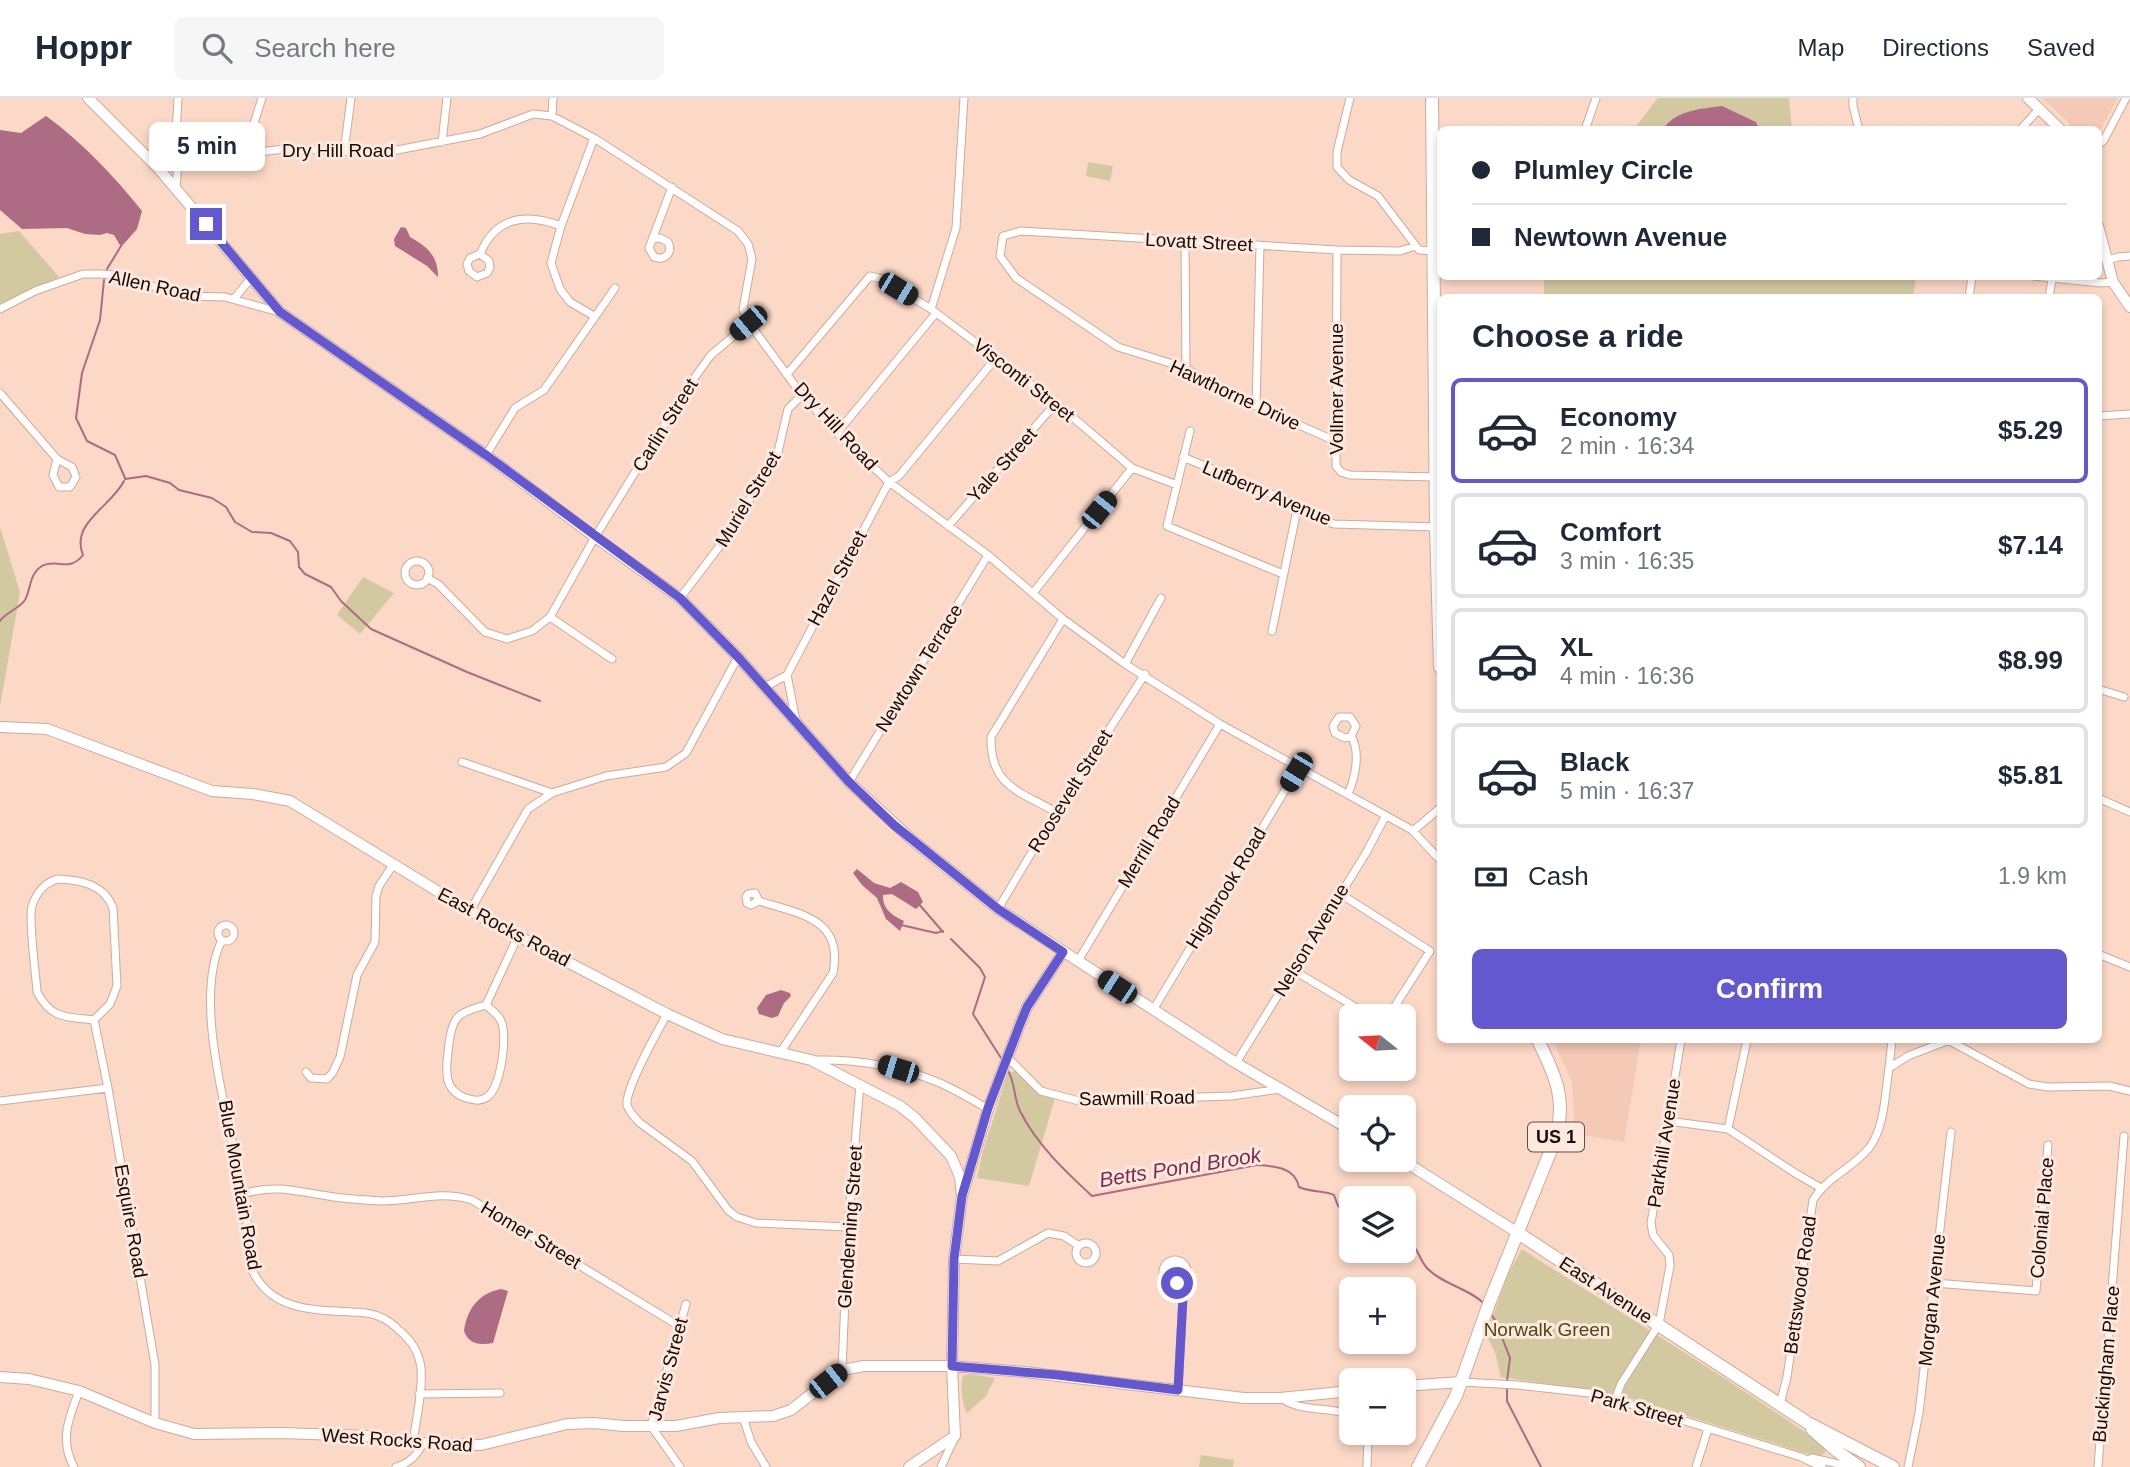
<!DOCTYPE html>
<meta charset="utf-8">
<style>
:root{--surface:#fff;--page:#f6f6f7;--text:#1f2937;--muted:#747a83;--line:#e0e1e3;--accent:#6458d1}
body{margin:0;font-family:Helvetica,sans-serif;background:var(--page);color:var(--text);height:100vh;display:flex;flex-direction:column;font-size:26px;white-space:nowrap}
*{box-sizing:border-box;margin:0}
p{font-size:23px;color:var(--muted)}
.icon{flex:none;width:38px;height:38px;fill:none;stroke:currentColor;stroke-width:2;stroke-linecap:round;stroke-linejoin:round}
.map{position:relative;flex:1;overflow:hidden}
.side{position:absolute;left:1437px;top:196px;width:665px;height:749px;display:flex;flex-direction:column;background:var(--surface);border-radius:10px;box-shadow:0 4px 10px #0003}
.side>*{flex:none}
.banner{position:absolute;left:1437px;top:28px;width:665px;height:154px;border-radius:10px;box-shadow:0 4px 10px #0003;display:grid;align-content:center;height:154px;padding:0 35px;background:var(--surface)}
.needle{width:46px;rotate:288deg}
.tools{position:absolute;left:1339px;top:906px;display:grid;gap:14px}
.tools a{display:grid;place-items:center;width:77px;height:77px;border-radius:10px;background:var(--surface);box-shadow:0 4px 10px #0003;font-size:35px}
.end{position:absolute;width:32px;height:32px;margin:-16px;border:9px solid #6458d1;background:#fff;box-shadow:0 0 0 4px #fff}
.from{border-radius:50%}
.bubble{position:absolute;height:49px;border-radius:10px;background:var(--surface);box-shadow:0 4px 10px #0003;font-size:23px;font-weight:700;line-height:49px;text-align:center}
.car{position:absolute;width:21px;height:42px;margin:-21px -10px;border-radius:9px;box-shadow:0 0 5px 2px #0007;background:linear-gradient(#222 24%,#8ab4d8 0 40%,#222 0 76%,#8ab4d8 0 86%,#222 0)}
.banner b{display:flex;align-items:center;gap:24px;height:66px;font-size:26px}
.banner b+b{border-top:2px solid var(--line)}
.banner i{width:18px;height:18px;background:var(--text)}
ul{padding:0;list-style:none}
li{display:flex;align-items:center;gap:21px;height:105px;margin:0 14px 10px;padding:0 21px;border:4px solid var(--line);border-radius:10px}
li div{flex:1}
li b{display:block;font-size:26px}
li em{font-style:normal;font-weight:700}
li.on{border-color:var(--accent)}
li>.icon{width:63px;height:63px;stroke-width:1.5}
h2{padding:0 35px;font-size:32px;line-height:84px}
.pay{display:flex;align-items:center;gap:18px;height:77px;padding:0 35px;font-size:26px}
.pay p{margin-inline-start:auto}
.cta{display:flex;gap:14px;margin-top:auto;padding:14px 35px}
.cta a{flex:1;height:80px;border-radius:10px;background:var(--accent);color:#fff;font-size:28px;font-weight:700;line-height:80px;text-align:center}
header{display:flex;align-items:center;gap:42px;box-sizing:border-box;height:98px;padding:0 35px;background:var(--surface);border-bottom:2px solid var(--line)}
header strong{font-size:33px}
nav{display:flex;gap:38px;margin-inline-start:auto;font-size:24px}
.search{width:490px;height:63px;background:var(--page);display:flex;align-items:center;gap:18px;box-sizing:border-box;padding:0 24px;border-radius:10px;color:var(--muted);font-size:26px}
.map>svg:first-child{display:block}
.built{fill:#f4c9b5}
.green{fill:#d3c9a1}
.water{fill:#ad6c83}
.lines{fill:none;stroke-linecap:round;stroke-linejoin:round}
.stream{stroke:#ad6c83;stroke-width:2}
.street-casing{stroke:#ceab9a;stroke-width:9}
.secondary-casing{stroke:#ceab9a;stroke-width:12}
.primary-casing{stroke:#ceab9a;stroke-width:14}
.street{stroke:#fff;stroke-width:7}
.secondary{stroke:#fff;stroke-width:10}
.primary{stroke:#fff;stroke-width:12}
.route{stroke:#6458d1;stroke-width:9}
.labels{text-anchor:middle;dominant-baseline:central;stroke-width:6;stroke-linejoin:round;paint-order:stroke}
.shield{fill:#ffe8de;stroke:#5d4e48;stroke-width:2}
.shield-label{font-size:18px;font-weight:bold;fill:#180c07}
.street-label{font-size:19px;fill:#180c07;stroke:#ffe8de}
.park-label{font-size:19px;fill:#524714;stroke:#ffe8de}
.water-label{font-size:21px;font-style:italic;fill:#7e2d4f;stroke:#ffe8de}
</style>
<header>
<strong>Hoppr</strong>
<div class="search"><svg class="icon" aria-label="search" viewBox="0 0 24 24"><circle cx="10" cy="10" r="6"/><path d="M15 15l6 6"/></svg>Search here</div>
<nav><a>Map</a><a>Directions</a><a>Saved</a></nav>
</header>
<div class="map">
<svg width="2130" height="1369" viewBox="0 0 2130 1369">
<rect width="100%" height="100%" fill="#fcd8c6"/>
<path class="built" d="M 2042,0 L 2118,0 L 2098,36 L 2098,32 L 2073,31 L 2065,21 Z
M 1553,942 L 1641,942 L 1624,1044 L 1571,1035 L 1574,1020 L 1572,985 Z"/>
<path class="green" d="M 1658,0 L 1789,0 L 1792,31 L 1633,32 Z
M 1088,64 L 1113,68 L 1110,83 L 1086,78 Z
M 19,133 L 59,179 L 0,206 L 0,136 Z
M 1544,179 L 1916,179 L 1913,199 L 1544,200 Z
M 0,429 L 20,494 L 0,608 Z
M 363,479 L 394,495 L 360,536 L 337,517 Z
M 1015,973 L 1041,995 L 1055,1000 L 1029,1088 L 977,1080 L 983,1053 L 1008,975 Z
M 1522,1151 C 1621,1215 1722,1276 1819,1344 L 1825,1350 L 1825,1355 L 1818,1359 L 1636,1302 L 1595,1293 L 1501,1279 L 1495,1254 L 1486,1237 L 1508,1176 Z
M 970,1276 L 995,1280 L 986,1298 L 967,1315 C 962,1306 960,1287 963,1278 Z
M 1201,1357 L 1234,1362 L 1233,1369 L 1199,1369 Z"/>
<path class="water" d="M 1722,8 L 1756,24 L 1759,31 L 1663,31 C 1676,12 1701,11 1722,8 Z
M 46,18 C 82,44 114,78 142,113 L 137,131 L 121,149 L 114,137 L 107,135 L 100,137 L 85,136 L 67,130 L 22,131 L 0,112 L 0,32 L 21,35 Z
M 401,129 L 406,130 L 410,139 C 427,149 438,157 438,179 L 427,168 L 395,148 L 394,141 Z
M 857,771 L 874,785 L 890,790 L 901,784 L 918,794 L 923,804 L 916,811 L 892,796 L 883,797 C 882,810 892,818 904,823 L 900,833 L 886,821 L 877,800 L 862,787 L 853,775 Z
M 781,892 L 790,895 L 791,898 L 784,905 L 778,918 L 772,920 L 759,916 L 757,910 L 766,897 Z
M 501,1191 L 508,1193 L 493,1245 C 480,1247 469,1247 464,1233 C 467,1211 479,1195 501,1191 Z"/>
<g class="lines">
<path class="stream" d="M 107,171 L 121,148
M 104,182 L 100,222 L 82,275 L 76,320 L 87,343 L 115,357 L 125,380
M 125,381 L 146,378 L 170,385 L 179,392 L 212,400 L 226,409 L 235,424 L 252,434 L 271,435 L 290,443 L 298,454 L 299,469 L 305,476 L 331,489 L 341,503 L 371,531 L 467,574 L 540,603
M 0,523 C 6,514 19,511 25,502 C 31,491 29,476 42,468 C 57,460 69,475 83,457 C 70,425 111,409 124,383
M 918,805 L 943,834
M 901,827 L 936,835 L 943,833
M 951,841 L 980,870 L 985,879 L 973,916 L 1001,960
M 1007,971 C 1016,985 1013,999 1020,1013 C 1037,1047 1065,1073 1092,1098 L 1257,1067 C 1274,1068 1295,1069 1299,1089 C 1312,1095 1325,1092 1334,1097 L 1338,1108 L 1351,1117
M 1404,1140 C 1420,1149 1417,1159 1427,1170 C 1440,1185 1474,1193 1484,1206
M 1491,1216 L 1496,1224 L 1510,1260 L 1507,1283
M 1507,1289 L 1507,1303 L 1541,1369"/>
<g class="street-casing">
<path id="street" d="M 1350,0 L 1337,54 L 1337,69 L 1349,82 L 1378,98 L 1419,152 L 1433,153
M 1853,0 L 1853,8 L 1859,32
M 552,18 L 553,0
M 1585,32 L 1596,0
M 2020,32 L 2040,10
M 442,44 L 447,0
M 2098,47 L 2104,42 L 2126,0
M 245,54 L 262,0
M 344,54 L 351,0
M 159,71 L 175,53 L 178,0
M 176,90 L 178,64 L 175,53 L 222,58 L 285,51 L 387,54 L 480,36 L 533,16 L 552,18 L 594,40 L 738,133 L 748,146 L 752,161 L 743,211 L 749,225 L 802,297 L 837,335 L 889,384 L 988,457 L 1063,521 L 1125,566 L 1220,626 L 1412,732 L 1440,762
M 653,141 L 660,140 L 668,144 C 673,155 665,163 654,159 L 649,150 L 672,89
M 1185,144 L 1186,270
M 1337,152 L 1336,368 L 1341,374 L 1350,377 L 1436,379
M 480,156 L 489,163 L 490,170 L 487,175 L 477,179 L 469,173 L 467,166 L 470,160 L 480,156 C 496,118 526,115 561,128
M 2107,162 L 2118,159 L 2130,158
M 2033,178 L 2101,185 L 2113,184
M 1969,200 L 1972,178
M 2049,200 L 2052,181
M 234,201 L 251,180
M 0,211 L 35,193 L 83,176 L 100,176 L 115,177 L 184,198 L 225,199 L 279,214
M 931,211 L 956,130 L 964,0
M 594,218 L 570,204 L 560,191 L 551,165 L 561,128 L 594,40
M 788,275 L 870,178 L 882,181 L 931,211 L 1056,305 L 1132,370 L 1177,387
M 0,295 L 57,361 L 53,377 L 59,389 L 70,389 L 76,379 L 72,369 L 57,361
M 1256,308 L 1260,147
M 2098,318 L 2130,316
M 1190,333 L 1167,428 L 1283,476
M 837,335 L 936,215
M 1335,343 L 1211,288 L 1186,270 L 1118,249 L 1016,180 L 1000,158 L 1003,138 L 1021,133 L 1337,152 L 1400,153 L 1415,148
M 486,357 L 515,310 L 544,292 L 615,190
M 1183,359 L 1298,407 L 1316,420 L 1334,426 L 1436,429
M 948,428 L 1056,305
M405 475a12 12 0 1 1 24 0a12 12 0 1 1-24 0Z
M 427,480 L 438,486 L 485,534 L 507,541 L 532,533 L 550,519 L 595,439 L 687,290 L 711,257 L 749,225
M 1033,495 L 1132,370
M 680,500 L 729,436 L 778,354 L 788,311 L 802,297
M 550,519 L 612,561
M 1272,533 L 1298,407
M 1125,566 L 1161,500
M 787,577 L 796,623
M 765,589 L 787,577 L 889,384 L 899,378 L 995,261
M 2098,591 L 2124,599
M 462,664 L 552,695
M 849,684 L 988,457
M 1348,696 C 1355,680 1361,654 1351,638 L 1356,628 L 1350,619 L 1339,619 L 1333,628 L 1335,635 L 1345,640 L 1351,638
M 2098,700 L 2130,714
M 1056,714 C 1019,693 990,688 991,639 L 1063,521
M 1413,733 L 1440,710
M 58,781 C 80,782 104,786 113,810 L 117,888 L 110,906 L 94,922 C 66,919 51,921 37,894 C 36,877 28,821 32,808 C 36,795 45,784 58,781 Z
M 1339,795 L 1430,853 L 1388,919
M 759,803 L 755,795 L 748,796 L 746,799 L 747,805 L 751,807 L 759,803 C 799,816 844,820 833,875 L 780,955
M 998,811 L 1054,717 L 1145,576
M 470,813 L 528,711 L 552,695 L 606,678 L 666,669 L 686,655 L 738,559
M218 835a8 8 0 1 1 16 0a8 8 0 1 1-16 0Z
M 222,842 C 191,903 231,1028 243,1095 C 247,1121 250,1148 253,1174 C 273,1213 314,1212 352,1214 C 360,1214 370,1215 378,1218 C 386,1221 394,1227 400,1233 C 411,1242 419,1255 421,1270 C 423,1294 416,1321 413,1345
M 2098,856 L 2130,869
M 1078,863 L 1220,626
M 1293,872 L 1372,919
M 486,907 C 491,912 498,916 501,923 C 508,937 501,990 487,999 C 480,1004 473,1002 466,1000 C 440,992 447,966 449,945 C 453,916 459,915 486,907 Z
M 486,907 L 518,838
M 1153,912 L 1299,669
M 667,916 C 658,933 625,990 627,1007 C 629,1014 635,1020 640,1025 L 692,1063 L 728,1112 L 737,1119 L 756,1125 L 848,1129
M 94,922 L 108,990 L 155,1267 L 155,1325
M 1948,942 L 2029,986 L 2048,989 L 2109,988 L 2130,993
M 1008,960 L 1041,993 L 1079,1003 L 1231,998 L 1281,991
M 813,962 C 855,961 896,967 935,983 C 953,990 971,1001 988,1011
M 1236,965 L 1366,755 L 1385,719
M 1889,970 L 1892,942
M 306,974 L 311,980 L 327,981 L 333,974 L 340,959 L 357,877 L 375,844 L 376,798 L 379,788 L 393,767
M 0,1003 L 108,990
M 1668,1023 L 1728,1031 L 1795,1075 L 1821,1090
M 1728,1031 L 1747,942
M 243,1096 C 276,1086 295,1093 328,1098 C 345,1101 364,1102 382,1103 C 414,1103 439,1092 472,1102 L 679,1228
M1076 1155a10 10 0 1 1 20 0a10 10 0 1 1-20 0Z
M 954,1161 L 998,1163 L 1048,1135 L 1064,1138 L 1079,1148
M1163 1174a12 12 0 1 1 24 0a12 12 0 1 1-24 0Z
M 1934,1185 L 2036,1193 L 2048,1047
M 842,1272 L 848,1129 L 860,986
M 1461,1284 L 1517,1287 L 1598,1296 L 1801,1359 L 1822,1369
M 1178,1292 L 1183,1199 L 1179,1185
M 419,1296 L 500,1295
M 1281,1300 C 1302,1315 1328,1308 1351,1317
M 1615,1302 L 1621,1286 L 1659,1226 L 1670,1168 L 1669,1157 L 1653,1137 L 1651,1125 L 1681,942
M 1780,1306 L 1787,1279 L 1813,1102 C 1827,1079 1853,1070 1869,1050 C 1885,1029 1885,995 1889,970 L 1908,958 L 1949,942
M 743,1319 L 751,1344 L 766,1369
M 1809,1362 L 1812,1360 L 1852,1369
M 74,1369 C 59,1342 69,1320 79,1293
M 396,1369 C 410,1365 417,1357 423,1345
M 680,1369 L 651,1328 L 686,1206
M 941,1369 L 954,1341
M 1367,1369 L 1368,1335
M 1696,1369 L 1708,1331
M 1908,1369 L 1919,1315 L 1951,1034
M 2098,1369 L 2124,1038"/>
</g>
<g class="secondary-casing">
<path id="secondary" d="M 88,0 L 159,71 L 280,214 L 486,357 L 595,439 L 680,500 L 738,559 L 849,684 L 911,741 L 998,811 L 1055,848 L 1236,965 L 1351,1032
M 2028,0 L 2061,32
M 2098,128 L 2113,184 L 2130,209
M 0,629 L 47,631 L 212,693 L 253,696 L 290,703 L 470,813 L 667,916 L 722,941 L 811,962 L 900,1008 L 915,1020 L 951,1058 L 960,1079 L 962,1098
M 1402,1062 L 1518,1135
M 0,1279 L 29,1281 L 79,1293 L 155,1325 L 194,1336 L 282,1335 L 367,1338 L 413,1345 L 481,1347 L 567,1326 L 594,1325 L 624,1328 L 676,1328 L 719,1320 L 773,1318 L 791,1312 L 842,1272 L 864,1268 L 952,1268 L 1025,1274 L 1244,1300 L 1280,1300 L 1351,1293
M 1404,1288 L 1461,1284
M 909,1369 L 955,1338 L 952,1268 L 954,1161 L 962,1098 L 988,1011 L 1020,926 L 1027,909 L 1063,854"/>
</g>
<g class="primary-casing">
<path id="primary" d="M 1432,0 L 1436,429 L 1440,569
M 1518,1135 L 1808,1325 L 1893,1369
M 1812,1331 L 1837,1353 L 1859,1369
M 1418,1369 L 1456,1298 L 1490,1203 L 1557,1037 C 1566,997 1554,976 1538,942"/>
</g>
<use href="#street" class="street"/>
<use href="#secondary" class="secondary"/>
<use href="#primary" class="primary"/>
</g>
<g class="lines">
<path class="route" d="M 206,126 L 280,214 L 486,357 L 680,500 L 738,559 L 849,684 L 894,727 L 998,811 L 1063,854 L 1027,909 L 1020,926 L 988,1010 L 962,1098 L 954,1161 L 952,1268 L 1058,1277 L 1178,1292 L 1183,1199 L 1180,1185 L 1177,1185"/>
</g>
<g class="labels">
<rect class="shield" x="1528" y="1024.5" width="56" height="29" rx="5"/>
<g class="shield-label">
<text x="1556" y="1039">US 1</text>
</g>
<g class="street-label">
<text x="338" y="52">Dry Hill Road</text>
<text transform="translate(1199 144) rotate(3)">Lovatt Street</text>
<text transform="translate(155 188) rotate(12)">Allen Road</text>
<text transform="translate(1024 282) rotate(38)">Visconti Street</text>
<text transform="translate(1336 291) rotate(-90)">Vollmer Avenue</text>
<text transform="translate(1235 297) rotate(25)">Hawthorne Drive</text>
<text transform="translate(665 327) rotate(-58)">Carlin Street</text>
<text transform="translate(836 328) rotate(47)">Dry Hill Road</text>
<text transform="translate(1002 367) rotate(-48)">Yale Street</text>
<text transform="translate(1267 395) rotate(23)">Lufberry Avenue</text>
<text transform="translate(748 401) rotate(-59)">Muriel Street</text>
<text transform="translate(837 480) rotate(-62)">Hazel Street</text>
<text transform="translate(919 570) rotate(-58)">Newtown Terrace</text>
<text transform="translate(1070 693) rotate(-58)">Roosevelt Street</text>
<text transform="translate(1149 744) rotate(-59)">Merrill Road</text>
<text transform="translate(1226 790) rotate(-59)">Highbrook Road</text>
<text transform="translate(504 829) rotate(28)">East Rocks Road</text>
<text transform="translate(1311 842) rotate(-59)">Nelson Avenue</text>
<text transform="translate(1137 1000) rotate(-1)">Sawmill Road</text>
<text transform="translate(1664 1045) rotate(-81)">Parkhill Avenue</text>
<text transform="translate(240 1087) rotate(80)">Blue Mountain Road</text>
<text transform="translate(2042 1120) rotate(-85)">Colonial Place</text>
<text transform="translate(131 1123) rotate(80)">Esquire Road</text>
<text transform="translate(850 1129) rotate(-86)">Glendenning Street</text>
<text transform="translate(531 1137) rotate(31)">Homer Street</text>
<text transform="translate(1800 1187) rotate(-82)">Bettswood Road</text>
<text transform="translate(1606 1192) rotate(33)">East Avenue</text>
<text transform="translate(1932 1202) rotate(-84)">Morgan Avenue</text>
<text transform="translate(2106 1266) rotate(-85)">Buckingham Place</text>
<text transform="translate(668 1271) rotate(-75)">Jarvis Street</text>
<text transform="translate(1637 1310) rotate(16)">Park Street</text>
<text transform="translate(397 1342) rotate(4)">West Rocks Road</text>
</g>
<g class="park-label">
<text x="1547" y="1231">Norwalk Green</text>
</g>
<g class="water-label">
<text transform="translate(1180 1069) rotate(-9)">Betts Pond Brook</text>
</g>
</g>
</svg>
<div class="tools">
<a><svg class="needle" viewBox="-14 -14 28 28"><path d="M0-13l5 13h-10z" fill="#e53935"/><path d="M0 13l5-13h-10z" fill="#747a83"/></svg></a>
<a><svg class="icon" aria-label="locate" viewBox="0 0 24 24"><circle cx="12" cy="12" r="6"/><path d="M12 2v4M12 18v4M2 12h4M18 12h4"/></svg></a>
<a><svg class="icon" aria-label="layers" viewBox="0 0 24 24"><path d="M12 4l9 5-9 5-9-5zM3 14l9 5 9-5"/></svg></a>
<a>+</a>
<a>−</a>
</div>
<i class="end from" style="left:1177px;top:1185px"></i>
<i class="end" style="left:206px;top:126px"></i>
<div class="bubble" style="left:149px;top:24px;width:116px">5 min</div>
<i class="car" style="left:898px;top:191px;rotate:121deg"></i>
<i class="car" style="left:748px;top:225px;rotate:230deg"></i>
<i class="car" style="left:1099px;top:412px;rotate:39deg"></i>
<i class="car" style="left:1296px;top:674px;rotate:211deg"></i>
<i class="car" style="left:1117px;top:889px;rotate:303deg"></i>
<i class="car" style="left:898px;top:971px;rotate:287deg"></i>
<i class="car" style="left:828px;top:1283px;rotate:52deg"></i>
<div class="banner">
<b><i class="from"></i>Plumley Circle</b>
<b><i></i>Newtown Avenue</b>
</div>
<section class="side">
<h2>Choose a ride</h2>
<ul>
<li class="on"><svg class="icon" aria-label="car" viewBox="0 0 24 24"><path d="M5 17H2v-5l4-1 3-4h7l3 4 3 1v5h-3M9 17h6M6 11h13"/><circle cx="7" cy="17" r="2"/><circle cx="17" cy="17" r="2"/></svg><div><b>Economy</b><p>2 min · 16:34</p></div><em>$5.29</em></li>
<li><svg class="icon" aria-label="car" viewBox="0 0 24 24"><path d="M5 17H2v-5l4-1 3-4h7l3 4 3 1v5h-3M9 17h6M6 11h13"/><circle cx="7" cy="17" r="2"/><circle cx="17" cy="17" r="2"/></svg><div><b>Comfort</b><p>3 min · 16:35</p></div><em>$7.14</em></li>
<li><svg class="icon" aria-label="car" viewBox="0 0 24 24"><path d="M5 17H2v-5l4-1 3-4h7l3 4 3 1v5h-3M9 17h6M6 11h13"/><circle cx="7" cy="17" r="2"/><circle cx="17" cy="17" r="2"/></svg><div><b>XL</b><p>4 min · 16:36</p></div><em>$8.99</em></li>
<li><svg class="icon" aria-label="car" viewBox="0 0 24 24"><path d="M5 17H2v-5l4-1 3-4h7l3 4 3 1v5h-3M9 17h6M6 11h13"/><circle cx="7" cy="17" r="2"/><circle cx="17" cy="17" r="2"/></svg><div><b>Black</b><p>5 min · 16:37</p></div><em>$5.81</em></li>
</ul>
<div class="pay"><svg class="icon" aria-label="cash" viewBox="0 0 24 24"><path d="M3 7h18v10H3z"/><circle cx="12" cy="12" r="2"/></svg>Cash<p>1.9 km</p></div>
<div class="cta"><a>Confirm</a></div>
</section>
</div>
